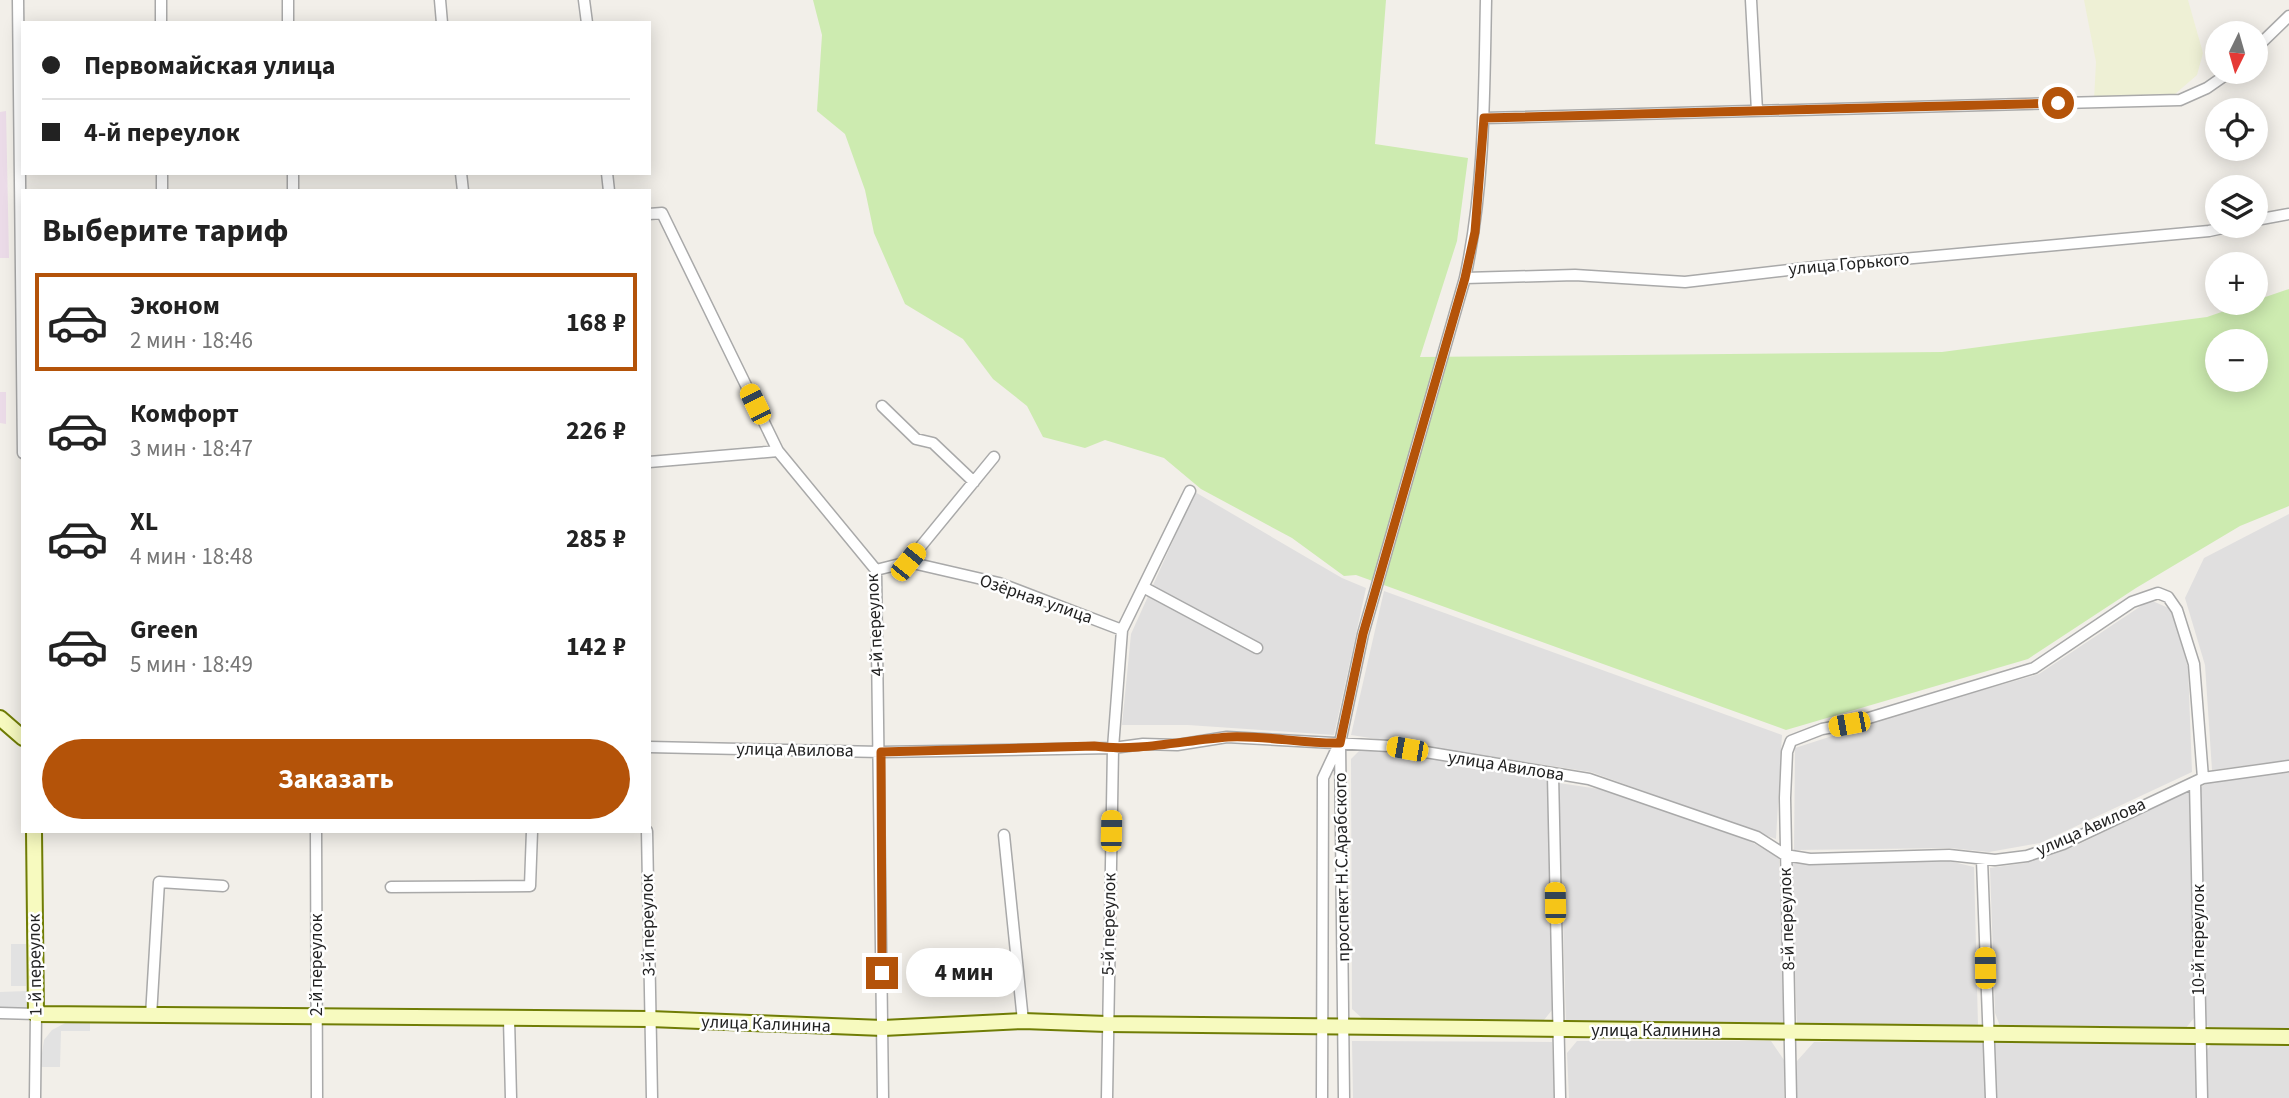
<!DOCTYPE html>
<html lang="ru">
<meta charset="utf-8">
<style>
:root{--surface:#fff;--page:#f2f2f2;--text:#222;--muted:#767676;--line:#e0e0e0;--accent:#b45309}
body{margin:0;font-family:"Source Sans 3",sans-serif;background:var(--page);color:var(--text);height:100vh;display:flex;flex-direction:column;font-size:26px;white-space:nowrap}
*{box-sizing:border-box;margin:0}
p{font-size:23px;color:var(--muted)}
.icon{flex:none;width:38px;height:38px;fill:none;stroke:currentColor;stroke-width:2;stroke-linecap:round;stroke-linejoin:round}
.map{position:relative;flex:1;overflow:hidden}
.side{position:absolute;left:21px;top:189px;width:630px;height:644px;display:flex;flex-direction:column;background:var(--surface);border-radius:0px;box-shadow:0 4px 18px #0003}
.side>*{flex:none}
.guide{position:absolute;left:21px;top:21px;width:630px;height:154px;border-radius:0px;box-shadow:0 4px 18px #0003;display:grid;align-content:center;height:154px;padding:0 21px;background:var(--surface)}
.needle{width:46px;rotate:185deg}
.fabs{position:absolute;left:2205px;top:21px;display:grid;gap:14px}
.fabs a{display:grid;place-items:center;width:63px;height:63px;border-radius:50%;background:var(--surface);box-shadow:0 4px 18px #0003;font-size:35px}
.end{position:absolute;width:32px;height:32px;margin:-16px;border:9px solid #b45309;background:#fff;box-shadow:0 0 0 4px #fff}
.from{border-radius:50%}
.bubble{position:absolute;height:49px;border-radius:24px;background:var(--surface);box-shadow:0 4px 18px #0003;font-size:23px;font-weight:700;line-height:49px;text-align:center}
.car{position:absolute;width:21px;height:42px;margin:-21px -10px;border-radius:9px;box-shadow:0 0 5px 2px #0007;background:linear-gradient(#f5c518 24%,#345 0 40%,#f5c518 0 76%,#345 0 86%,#f5c518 0)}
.guide b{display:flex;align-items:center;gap:24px;height:66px;font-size:26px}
.guide b+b{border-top:2px solid var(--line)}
.guide i{width:18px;height:18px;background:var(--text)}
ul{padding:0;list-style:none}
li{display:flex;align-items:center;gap:21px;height:98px;margin:0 14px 10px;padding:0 7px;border:4px solid transparent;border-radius:0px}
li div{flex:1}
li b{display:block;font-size:26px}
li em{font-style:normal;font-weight:700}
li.current{border-color:var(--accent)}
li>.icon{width:63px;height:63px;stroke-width:1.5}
h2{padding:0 21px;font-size:32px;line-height:84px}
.primary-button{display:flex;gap:14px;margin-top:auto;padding:14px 21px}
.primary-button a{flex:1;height:80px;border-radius:42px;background:var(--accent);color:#fff;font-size:28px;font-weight:700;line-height:80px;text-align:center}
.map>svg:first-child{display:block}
.residential{fill:#e0dfdf}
.industrial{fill:#ebdbe8}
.farmland{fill:#eef0d5}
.grass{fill:#cdebb0;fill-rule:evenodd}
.parking{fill:#e2e2e2}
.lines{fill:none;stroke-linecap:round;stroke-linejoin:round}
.minor-casing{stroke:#a9a9a9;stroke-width:13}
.secondary-casing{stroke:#707d05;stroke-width:18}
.minor{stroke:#fff;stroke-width:10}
.secondary{stroke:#f7fabf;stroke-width:14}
.route{stroke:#b45309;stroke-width:9}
.labels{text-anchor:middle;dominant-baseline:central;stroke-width:5;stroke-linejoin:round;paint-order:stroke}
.street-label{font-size:18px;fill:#222;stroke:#fff}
</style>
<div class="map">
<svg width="2289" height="1098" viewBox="0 0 2289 1098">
<rect width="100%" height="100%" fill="#f2efe9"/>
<path class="residential" d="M 1195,492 L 1342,578 L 1366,588 L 1334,735 L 1188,725 L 1122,725 L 1131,634 Z
M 2289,514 L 2289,760 L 2212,770 L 2205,665 L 2185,598 L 2204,558 Z
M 1384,591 L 1782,735 L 1776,839 L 1591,772 L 1351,735 Z
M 2150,600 L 2171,609 L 2188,667 L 2192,772 L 2040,843 L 1989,852 L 1950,848 L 1794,850 L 1795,748 L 1919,708 L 2039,674 Z
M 1363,747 L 1545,777 L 1549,783 L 1552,1010 L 1544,1020 L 1365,1021 L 1352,1009 L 1351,759 Z
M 2289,770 L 2289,1029 L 2209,1027 L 2201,1020 L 2198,789 L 2209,782 Z
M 1559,783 L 1599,789 L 1742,837 L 1779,857 L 1785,1025 L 1566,1023 Z
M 2189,791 L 2194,1018 L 2185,1029 L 2000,1026 L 1995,1013 L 1990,868 L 2025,863 L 2071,848 Z
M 1949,861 L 1974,867 L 1978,1026 L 1797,1027 L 1791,863 Z
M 2001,1036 L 2190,1038 L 2199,1053 L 2199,1098 L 1996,1098 L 1994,1044 Z
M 1979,1039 L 1987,1048 L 1988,1098 L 1797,1098 L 1797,1061 L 1814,1042 Z
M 1352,1041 L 1552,1042 L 1555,1098 L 1353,1098 Z
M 1577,1041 L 1771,1041 L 1784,1060 L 1784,1098 L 1569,1098 L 1567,1053 Z
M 2214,1041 L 2289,1043 L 2289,1098 L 2205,1098 L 2205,1052 Z"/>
<path class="industrial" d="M 6,111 L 9,258 L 0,258 L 0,112 Z
M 0,392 L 6,392 L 6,424 L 0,423 Z"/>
<path class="farmland" d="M 2084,0 L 2188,0 L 2203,53 L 2197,75 L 2175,94 L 2094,100 L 2096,62 Z"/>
<path class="grass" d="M 813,0 L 1386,0 L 1375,144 L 1468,158 L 1457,241 L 1420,357 L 1942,352 L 2207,317 L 2289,289 L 2289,506 L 2240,526 L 2136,588 L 2028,659 L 1786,730 L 1356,575 L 1344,576 L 1292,538 L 1201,489 L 1164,458 L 1105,440 L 1085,448 L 1043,437 L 1027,406 L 993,379 L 963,339 L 905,304 L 874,233 L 865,190 L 845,134 L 817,111 L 822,35 ZM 2217,341 L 2256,341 L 2256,380 L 2217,380 Z"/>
<path class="parking" d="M 11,944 L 26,944 L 26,986 L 11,986 Z
M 27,991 L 28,1007 L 0,1007 L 0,992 Z
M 71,1020 L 90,1021 L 90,1031 L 61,1031 L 60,1067 L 40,1067 L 44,1040 L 52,1030 Z"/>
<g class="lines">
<g class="minor-casing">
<path id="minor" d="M 18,0 L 23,453
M 161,0 L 161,23
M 288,0 L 288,23
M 440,0 L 442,23
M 584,0 L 587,23
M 1751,0 L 1757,111
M 2256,48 L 2289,16
M 1484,118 L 2180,100 L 2207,88 L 2230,72
M 162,173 L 162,191
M 293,173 L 293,191
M 461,173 L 463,191
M 607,173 L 609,191
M 649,214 L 662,213 L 778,451 L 876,570 L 883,1098
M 2256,220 L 2289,214
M 1465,278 L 1575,275 L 1685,282 L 1815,267 L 2209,231 L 2232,226
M 882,406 L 916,439 L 933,443 L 974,482
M 649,462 L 778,451
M 908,562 L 999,583 L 1122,630
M 876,570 L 908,562 L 994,457
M 1143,587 L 1257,648
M 649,747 L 881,752 L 1113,748 L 1143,744 L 1177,745 L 1227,737 L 1389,746 L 1589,779 L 1757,837 L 1785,855 L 1810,859 L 1949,855 L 1995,860 L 2027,856 L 2063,844 L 2203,778 L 2289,766
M 1553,775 L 1560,1098
M 2195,782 L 2202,1098
M 316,831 L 317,1098
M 647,831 L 652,1098
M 1004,835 L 1023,1021
M 1982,860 L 1991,1098
M 391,887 L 530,886 L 532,831
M 0,1013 L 36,1014 L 35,1098
M 151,1016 L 159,882 L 223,886
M 509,1019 L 511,1098
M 1107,1098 L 1113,748 L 1122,630 L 1190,491
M 1322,1098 L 1323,778 L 1338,746
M 1344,1098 L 1340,743 L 1363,634 L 1465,278 C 1485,186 1484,94 1486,0
M 1791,1098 L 1785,798 L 1787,752 L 1791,741 L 1822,729 L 1849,724 L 2034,668 L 2132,602 L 2158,593 L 2168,597 L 2177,610 L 2194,664 L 2203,778"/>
</g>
<g class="secondary-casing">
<path id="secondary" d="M 0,718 L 23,738
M 34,831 L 36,1014 L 650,1019 L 883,1028 L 1023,1021 L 1107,1024 L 2289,1037"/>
</g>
<use href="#minor" class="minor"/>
<use href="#secondary" class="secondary"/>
</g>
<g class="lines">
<path class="route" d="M 882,973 L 881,752 L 1094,746 C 1137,752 1185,740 1228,737 C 1265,735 1303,744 1340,743 L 1363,634 L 1465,278 L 1475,232 L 1484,118 L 2058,103"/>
</g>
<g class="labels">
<g class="street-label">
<text transform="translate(1849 264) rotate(-5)">улица Горького</text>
<text transform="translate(1036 599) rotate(19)">Озёрная улица</text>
<text transform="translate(875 625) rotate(-93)">4-й переулок</text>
<text transform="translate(795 750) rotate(1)">улица Авилова</text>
<text transform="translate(1506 766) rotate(9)">улица Авилова</text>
<text transform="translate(2091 827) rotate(-24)">улица Авилова</text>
<text transform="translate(1342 867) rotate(-91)">проспект Н.С.Арабского</text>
<text transform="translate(1787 919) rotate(-92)">8-й переулок</text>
<text transform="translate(1109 924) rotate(-89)">5-й переулок</text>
<text transform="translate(648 925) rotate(-91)">3-й переулок</text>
<text transform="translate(2198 940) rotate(-90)">10-й переулок</text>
<text transform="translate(35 965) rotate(-91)">1-й переулок</text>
<text transform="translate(316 965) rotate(-90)">2-й переулок</text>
<text transform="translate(766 1024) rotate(2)">улица Калинина</text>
<text x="1656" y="1030">улица Калинина</text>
</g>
</g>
</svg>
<div class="fabs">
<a><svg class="needle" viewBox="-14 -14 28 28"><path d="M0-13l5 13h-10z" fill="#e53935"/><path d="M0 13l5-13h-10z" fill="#767676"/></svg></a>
<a><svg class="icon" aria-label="locate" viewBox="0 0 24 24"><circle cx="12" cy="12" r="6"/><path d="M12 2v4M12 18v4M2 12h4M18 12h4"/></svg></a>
<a><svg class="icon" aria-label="layers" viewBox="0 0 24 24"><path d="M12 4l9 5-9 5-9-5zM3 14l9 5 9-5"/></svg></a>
<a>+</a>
<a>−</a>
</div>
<i class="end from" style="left:2058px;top:103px"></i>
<i class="end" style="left:882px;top:973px"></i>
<div class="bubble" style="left:906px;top:948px;width:116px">4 мин</div>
<i class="car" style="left:755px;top:404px;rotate:334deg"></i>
<i class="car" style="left:908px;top:562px;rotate:39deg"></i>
<i class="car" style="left:1849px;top:724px;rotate:259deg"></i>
<i class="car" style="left:1407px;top:749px;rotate:280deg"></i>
<i class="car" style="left:1111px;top:831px;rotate:1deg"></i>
<i class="car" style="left:1555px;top:903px;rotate:359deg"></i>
<i class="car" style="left:1985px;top:968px;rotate:359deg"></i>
<div class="guide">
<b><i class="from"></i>Первомайская улица</b>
<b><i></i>4-й переулок</b>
</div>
<section class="side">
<h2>Выберите тариф</h2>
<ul>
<li class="current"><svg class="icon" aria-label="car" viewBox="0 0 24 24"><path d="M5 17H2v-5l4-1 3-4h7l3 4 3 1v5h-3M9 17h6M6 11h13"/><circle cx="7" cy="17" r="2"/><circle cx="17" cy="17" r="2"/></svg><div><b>Эконом</b><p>2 мин · 18:46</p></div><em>168 ₽</em></li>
<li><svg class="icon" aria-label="car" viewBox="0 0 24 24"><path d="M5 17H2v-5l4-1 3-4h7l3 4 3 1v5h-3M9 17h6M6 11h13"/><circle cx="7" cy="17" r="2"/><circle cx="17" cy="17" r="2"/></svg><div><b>Комфорт</b><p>3 мин · 18:47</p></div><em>226 ₽</em></li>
<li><svg class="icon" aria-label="car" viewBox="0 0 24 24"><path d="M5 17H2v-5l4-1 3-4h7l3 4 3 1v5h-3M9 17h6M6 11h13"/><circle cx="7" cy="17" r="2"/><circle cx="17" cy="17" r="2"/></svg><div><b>XL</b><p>4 мин · 18:48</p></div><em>285 ₽</em></li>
<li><svg class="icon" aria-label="car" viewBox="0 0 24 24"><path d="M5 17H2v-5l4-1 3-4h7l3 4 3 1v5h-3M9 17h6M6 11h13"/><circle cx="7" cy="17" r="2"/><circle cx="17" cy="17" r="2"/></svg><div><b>Green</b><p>5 мин · 18:49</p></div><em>142 ₽</em></li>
</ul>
<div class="primary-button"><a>Заказать</a></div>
</section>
</div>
